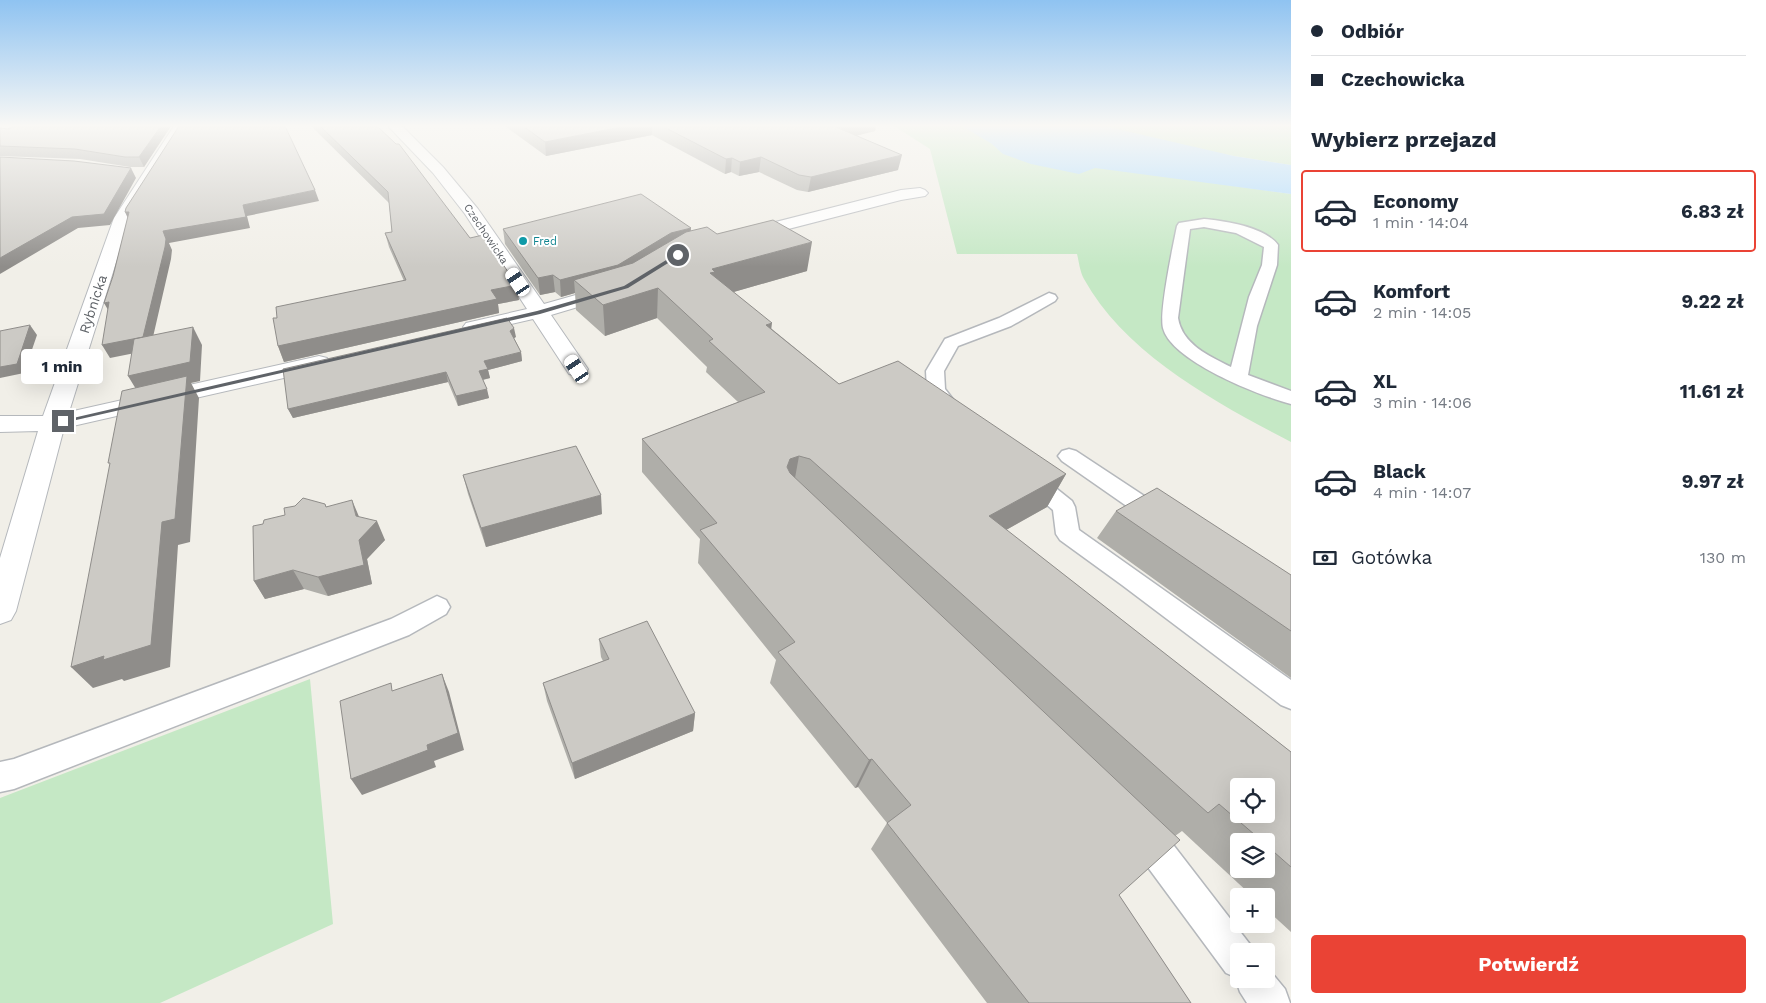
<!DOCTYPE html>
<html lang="pl">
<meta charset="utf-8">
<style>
:root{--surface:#fff;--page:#f6f6f7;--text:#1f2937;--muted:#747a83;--line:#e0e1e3;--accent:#ea4335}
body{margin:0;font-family:"Work Sans",sans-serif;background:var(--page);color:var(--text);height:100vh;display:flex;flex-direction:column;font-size:19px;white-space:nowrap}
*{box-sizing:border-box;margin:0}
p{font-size:16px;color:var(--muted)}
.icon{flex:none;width:28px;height:28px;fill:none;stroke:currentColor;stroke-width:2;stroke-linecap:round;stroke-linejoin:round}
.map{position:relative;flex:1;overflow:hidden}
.side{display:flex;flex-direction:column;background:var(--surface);width:475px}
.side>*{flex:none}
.guide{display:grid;align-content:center;height:110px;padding:0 20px;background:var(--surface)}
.fabs{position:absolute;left:1230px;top:778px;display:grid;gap:10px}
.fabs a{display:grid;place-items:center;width:45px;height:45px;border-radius:5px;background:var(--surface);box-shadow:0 5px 20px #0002;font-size:25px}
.end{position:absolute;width:22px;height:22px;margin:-11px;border:6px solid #5f6368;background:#fff;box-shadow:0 0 0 2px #fff}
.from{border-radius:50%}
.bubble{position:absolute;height:35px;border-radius:5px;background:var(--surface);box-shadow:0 5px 20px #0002;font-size:16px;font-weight:700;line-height:35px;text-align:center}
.car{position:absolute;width:15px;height:30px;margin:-15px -8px;border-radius:6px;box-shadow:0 0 4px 1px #0007;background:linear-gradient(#fff 24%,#345 0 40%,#fff 0 76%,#345 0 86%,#fff 0)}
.guide b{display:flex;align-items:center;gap:18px;height:48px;font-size:19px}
.guide b+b{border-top:1px solid var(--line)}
.guide i{width:12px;height:12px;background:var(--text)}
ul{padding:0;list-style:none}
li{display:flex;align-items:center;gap:15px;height:82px;margin:0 10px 8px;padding:0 10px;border:2px solid transparent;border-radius:5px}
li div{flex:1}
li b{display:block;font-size:19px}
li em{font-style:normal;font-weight:700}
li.active{border-color:var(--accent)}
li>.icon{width:45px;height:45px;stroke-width:1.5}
h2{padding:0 20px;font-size:22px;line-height:60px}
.pay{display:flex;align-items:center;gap:12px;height:55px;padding:0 20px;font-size:19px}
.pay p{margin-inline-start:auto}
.button{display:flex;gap:10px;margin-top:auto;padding:10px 20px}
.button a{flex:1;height:58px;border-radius:5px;background:var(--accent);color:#fff;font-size:20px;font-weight:700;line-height:58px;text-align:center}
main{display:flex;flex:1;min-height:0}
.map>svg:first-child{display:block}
.green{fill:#c5e8c5}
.water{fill:#aadaff}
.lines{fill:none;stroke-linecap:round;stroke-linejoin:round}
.lane-casing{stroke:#b5b8bc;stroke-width:3}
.street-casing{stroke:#b5b8bc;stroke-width:2}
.lane{fill:#fff;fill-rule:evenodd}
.street{fill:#fff;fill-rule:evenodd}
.wall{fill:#afaea9;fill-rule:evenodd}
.shaded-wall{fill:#8f8d8a}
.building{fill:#cccac5;stroke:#8f8d8a;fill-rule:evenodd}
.route{fill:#5f6368}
.culture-dot{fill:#0f9aa8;stroke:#fff;stroke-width:2}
.labels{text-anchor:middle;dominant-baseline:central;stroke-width:4;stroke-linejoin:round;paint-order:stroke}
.far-street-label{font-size:11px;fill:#5f6368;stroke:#fff}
.far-culture-label{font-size:11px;fill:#0d838f;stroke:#fff;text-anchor:start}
.street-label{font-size:14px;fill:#5f6368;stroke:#fff}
</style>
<main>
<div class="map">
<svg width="1291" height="1003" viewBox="0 0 1291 1003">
<rect width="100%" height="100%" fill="#f1efe8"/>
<path class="green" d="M 894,126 L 1025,126 L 1148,174 L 1291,194 L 1291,442 C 1218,404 1125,354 1084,279 C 1080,272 1079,262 1077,254 L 957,254 L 930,149 Z
M 1076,126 L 1291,126 L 1291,165 L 1234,156 Z
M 310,679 L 333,924 L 160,1003 L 0,1003 L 0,798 Z"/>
<path class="water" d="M 962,126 L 1104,126 L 1234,156 L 1291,165 L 1291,194 L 1095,168 L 1079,174 L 1031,164 L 1003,154 L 992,144 Z"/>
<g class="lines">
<g class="lane-casing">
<path id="lane" d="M 1204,219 C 1225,221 1265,227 1278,245 L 1277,265 L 1257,326 L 1248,375 L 1291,391 L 1291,404 C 1260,396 1171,361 1163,328 C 1159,311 1173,246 1177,226 L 1179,223 ZM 1204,227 L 1236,233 L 1264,247 L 1262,265 L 1249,297 L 1231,367 C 1209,356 1182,344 1178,318 L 1190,229 Z
M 1049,293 L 1055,295 L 1057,298 L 1055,301 L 1011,326 L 958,346 L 944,371 L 945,389 L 962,411 L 959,415 L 952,417 L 945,415 L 927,390 L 926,371 L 945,339 L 999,318 Z
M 1069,449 L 1076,451 L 1167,511 L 1170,517 L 1167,523 L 1159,525 L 1151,523 L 1062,461 L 1058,456 L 1062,451 Z
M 1029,471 L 1037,473 L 1072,501 L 1075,507 L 1079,530 L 1291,680 L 1291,709 L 1281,705 L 1122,585 L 1060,540 L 1056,534 L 1053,510 L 1021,483 L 1018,478 L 1021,473 Z
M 437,596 L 446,600 L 450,607 L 446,614 L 409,635 L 14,789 L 0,792 L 0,762 L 14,759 L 391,619 Z
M 1140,819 L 1152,824 L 1171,842 L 1252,947 L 1254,951 L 1239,951 L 1239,979 L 1266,979 L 1266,966 L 1285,989 L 1290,1003 L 1247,1003 L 1240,992 L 1235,977 L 1226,973 L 1147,866 L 1128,848 L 1123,836 L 1128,824 Z"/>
</g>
<g class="street-casing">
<path id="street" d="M 174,126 L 187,126 L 130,218 L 69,412 L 319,356 L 327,358 L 330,363 L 327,368 L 319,370 L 64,428 L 16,611 L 11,620 L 0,624 L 0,558 L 38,431 L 0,432 L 0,416 L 43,416 L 114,218 Z
M 388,126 L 402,126 L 443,167 L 478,209 L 544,304 L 611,285 L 618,287 L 621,291 L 618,295 L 551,315 L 588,369 L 585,374 L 577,376 L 569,374 L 533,319 L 473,333 L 466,331 L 463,327 L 466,323 L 527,309 L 465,214 L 433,173 Z
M 920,188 L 925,190 L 928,193 L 925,196 L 901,200 L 746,240 L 740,239 L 737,235 L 740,231 L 901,190 Z"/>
</g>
<use href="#lane" class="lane"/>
<use href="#street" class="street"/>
</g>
<path class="wall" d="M 171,126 L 144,167 L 130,167 L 80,159 L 0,156 L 0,128 Z
M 311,126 L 377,126 L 470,238 L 519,300 L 498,304 L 499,313 L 284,362 L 278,346 L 277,318 L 404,281 L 389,247 L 385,233 L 392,232 L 389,203 Z
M 505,126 L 876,126 L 875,131 L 856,136 L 898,170 L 808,192 L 797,190 L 759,172 L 739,176 L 731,172 L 725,174 L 652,135 L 546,156 Z
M 503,229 L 691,231 L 717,234 L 807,271 L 733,292 L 772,329 L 839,384 L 1066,474 L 1047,507 L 1006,530 L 1291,752 L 1291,932 L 1266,909 L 1266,896 L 1252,896 L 1182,831 L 1175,836 L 1119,895 L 1191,1003 L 987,1003 L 871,849 L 887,823 L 858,787 L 855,788 L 770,683 L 776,660 L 698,563 L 700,539 L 642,472 L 642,439 L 738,402 L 706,372 L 707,367 L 657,318 L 605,336 L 576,310 L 575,293 L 561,297 L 555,292 L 540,295 L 505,244 ZM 1239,841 L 1266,841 L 1266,869 L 1239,869 Z
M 516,337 L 514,338 L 521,352 L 522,361 L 488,370 L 490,378 L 483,380 L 489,398 L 458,406 L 448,382 L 293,418 L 288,409 Z
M 463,475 L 602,514 L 486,547 L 468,494 Z
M 325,504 L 326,507 L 359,517 L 385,540 L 367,559 L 372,584 L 328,596 L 304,589 L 265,599 L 254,581 L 263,524 Z
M 1116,511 L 1291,575 L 1291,678 L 1097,538 Z
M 599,639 L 695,713 L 693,731 L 575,779 L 547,701 L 543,683 L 603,661 L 601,657 Z"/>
<path class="shaded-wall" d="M 161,126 L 171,126 L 144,167 L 139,157 Z
M 626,126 L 652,126 L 652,135 L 546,156 L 545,142 Z
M 840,126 L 876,126 L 875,131 L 833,141 L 836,127 Z
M 902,155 L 898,170 L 808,192 L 811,177 Z
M 761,157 L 759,172 L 739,176 L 740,162 Z
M 732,158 L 731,172 L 725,174 L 726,159 Z
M 131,168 L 136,178 L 110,225 L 78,228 L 0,274 L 0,258 Z
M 315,190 L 319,201 L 247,216 L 250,228 L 169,243 L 172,250 L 171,259 L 150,350 L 110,358 L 102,345 L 163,231 L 243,205 Z
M 125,212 L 129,212 L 130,223 Z
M 691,228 L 690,244 L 618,281 L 574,280 L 575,293 L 561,297 L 560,280 L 671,233 Z
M 812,242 L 807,271 L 713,298 L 710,273 L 712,269 Z
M 553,275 L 555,292 L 540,295 L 538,278 Z
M 517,285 L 519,300 L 498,304 L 499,313 L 284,362 L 278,346 L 491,290 Z
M 658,288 L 657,318 L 605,336 L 603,305 Z
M 109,302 L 111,315 L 104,303 Z
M 772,323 L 768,354 L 766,325 Z
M 30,325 L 37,335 L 24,373 L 0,378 L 0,367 Z
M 193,327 L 202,345 L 200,381 L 191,383 L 199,398 L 190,542 L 178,545 L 170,667 L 124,681 L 122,679 L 93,688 L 71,667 L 139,394 L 128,376 Z
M 514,328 L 516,337 L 511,340 L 510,331 Z
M 521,352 L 522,361 L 488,370 L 490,378 L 481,380 L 479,371 L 484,361 Z
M 446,372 L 448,382 L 293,418 L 288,409 Z
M 487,389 L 489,398 L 458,406 L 456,396 Z
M 799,456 L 793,489 L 787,467 L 790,459 Z
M 1066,474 L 1047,507 L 972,549 L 989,516 Z
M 601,495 L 602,514 L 486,547 L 481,528 Z
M 352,500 L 360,519 L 356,516 Z
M 377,521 L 385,540 L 367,559 L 372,584 L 328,596 L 318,577 Z
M 293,570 L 304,589 L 265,599 L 254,581 Z
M 442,674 L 449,692 L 464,750 L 434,761 L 436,767 L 362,795 L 351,779 Z
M 695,713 L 693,731 L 575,779 L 572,763 Z
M 872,759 L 858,787 L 855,788 L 869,760 Z"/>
<path class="building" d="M 14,126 L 161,126 L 139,157 L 125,157 L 75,149 L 0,146 L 0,128 L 8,129 Z
M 179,126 L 285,126 L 315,190 L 243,205 L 246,217 L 163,231 L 166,239 L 165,247 L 143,337 L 102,345 L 109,302 L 104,303 L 113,276 L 129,212 L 125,212 L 126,208 Z
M 320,126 L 377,126 L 396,144 L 399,144 L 470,238 L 483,235 L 517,285 L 491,290 L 497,299 L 278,346 L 273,318 L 277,318 L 276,307 L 406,280 L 385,233 L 392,232 L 388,192 Z
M 523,126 L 626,126 L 545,142 Z
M 662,126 L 840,126 L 836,127 L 902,155 L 811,177 L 799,175 L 761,157 L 740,162 L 732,158 L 726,159 Z
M 0,157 L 74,161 L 131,168 L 104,214 L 72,217 L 0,258 Z
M 641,194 L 691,228 L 671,233 L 618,265 L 560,280 L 553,275 L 538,278 L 503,229 Z
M 773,220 L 812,242 L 712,269 L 715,272 L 710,273 L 772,323 L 766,325 L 839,384 L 898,361 L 1066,474 L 989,516 L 1291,752 L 1291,867 L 1266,845 L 1266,841 L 1262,841 L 1219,804 L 1208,813 L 810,459 L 799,456 L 790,459 L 787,467 L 790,473 L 1180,840 L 1119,895 L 1191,1003 L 1029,1003 L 887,823 L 911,805 L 872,759 L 869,760 L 778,652 L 795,642 L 700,530 L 717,523 L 642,439 L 765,392 L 709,341 L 713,339 L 658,288 L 603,305 L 574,280 L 633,263 L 686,232 L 707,227 L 717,234 ZM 1239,786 L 1266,786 L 1266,814 L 1239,814 Z
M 507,318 L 514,328 L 510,331 L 521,352 L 484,361 L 488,369 L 479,371 L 487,389 L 456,396 L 446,372 L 288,409 L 283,369 Z
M 30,325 L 17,364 L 0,367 L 0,331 Z
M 193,327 L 190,362 L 128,376 L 134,339 Z
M 187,376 L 175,519 L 162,522 L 151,645 L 103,660 L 104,656 L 71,667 L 110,463 L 108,463 L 122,391 Z
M 576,446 L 601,495 L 481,528 L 463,475 Z
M 1157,488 L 1291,575 L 1291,631 L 1116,511 Z
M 303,498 L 325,504 L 326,507 L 352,500 L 356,516 L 377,521 L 359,540 L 364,565 L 318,577 L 293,570 L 254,581 L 253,526 L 263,524 L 264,520 L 285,515 L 284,508 L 295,506 Z
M 647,621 L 695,713 L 572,763 L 543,683 L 609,659 L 599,639 Z
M 442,674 L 458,733 L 427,745 L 428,750 L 351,779 L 340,701 L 391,683 L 392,691 Z"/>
<linearGradient id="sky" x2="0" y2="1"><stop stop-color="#8fc3f1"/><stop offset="0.47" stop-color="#f9f8f5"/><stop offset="1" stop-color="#f9f8f5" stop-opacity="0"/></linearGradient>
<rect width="1291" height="267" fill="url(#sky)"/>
<path class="route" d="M 676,254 L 681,255 L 628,288 L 540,314 L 63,423 L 60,421 L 537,311 L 624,286 Z"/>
<circle class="culture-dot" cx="523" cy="241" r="5"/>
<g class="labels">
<g class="far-street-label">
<text transform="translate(486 234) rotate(56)">Czechowicka</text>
</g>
<g class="far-culture-label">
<text x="533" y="241">Fred</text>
</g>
<g class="street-label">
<text transform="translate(93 304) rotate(-72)">Rybnicka</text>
</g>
</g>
</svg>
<div class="fabs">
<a><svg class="icon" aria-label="locate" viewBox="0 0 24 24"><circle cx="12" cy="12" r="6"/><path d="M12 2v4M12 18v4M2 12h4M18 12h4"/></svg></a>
<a><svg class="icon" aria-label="layers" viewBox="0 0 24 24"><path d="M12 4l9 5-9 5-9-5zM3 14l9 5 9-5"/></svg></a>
<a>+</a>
<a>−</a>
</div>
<i class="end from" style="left:678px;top:255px"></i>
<i class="end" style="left:63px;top:421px"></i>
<div class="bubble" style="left:21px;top:349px;width:82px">1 min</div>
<i class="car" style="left:518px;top:282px;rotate:326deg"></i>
<i class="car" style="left:577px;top:369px;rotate:326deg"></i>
</div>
<section class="side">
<div class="guide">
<b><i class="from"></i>Odbiór</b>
<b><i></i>Czechowicka</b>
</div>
<h2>Wybierz przejazd</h2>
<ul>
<li class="active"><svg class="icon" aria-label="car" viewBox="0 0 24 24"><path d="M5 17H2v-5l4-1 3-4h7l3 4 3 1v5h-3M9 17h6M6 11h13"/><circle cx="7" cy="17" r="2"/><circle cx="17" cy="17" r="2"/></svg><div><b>Economy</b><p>1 min · 14:04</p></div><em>6.83 zł</em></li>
<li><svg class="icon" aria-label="car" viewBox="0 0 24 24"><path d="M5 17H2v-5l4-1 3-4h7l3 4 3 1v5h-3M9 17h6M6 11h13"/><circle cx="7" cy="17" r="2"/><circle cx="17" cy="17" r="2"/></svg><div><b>Komfort</b><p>2 min · 14:05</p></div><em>9.22 zł</em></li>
<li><svg class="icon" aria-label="car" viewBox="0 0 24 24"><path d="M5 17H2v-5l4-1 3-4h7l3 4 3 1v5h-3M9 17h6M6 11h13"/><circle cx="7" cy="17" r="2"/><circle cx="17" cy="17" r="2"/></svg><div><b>XL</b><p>3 min · 14:06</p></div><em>11.61 zł</em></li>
<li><svg class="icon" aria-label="car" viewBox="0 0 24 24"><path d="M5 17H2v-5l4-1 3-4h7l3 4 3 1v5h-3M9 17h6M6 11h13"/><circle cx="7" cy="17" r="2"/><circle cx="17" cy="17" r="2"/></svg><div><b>Black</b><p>4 min · 14:07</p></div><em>9.97 zł</em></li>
</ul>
<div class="pay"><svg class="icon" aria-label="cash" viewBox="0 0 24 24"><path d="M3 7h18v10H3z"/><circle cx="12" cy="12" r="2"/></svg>Gotówka<p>130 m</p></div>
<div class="button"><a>Potwierdź</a></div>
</section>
</main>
